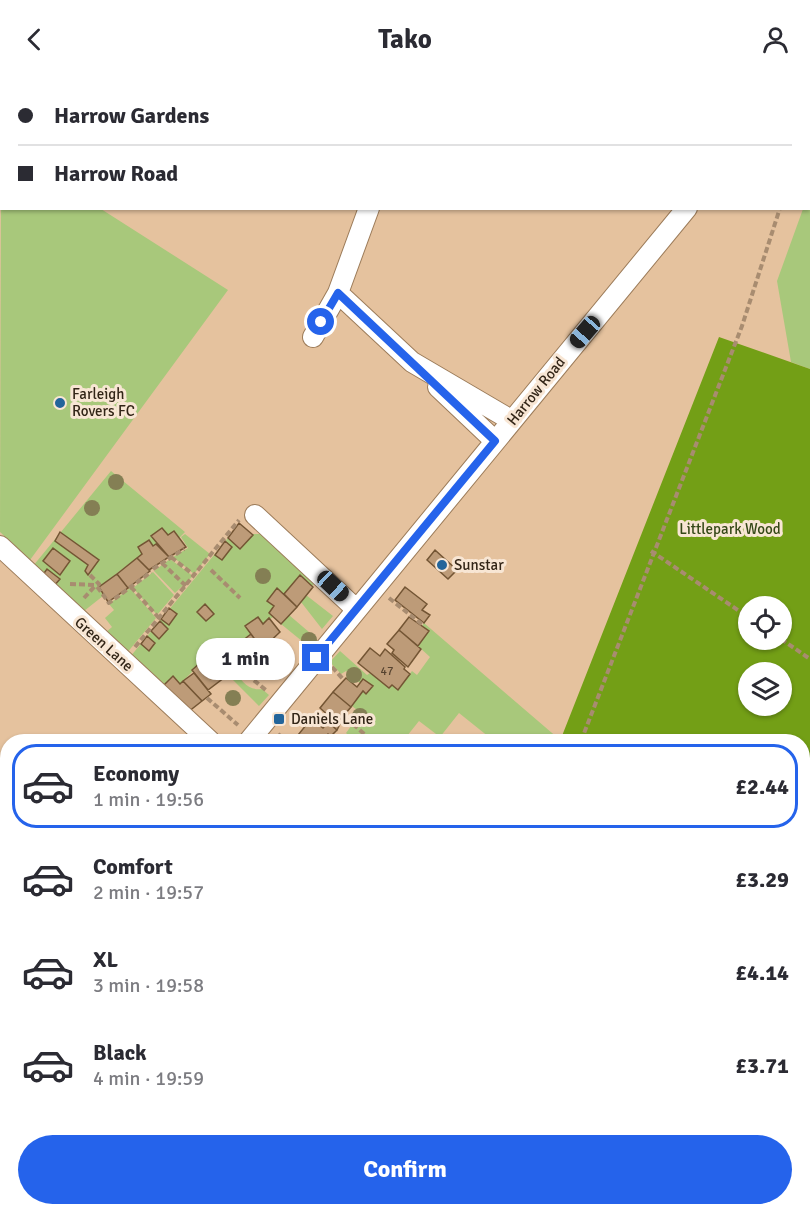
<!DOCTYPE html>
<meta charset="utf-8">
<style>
:root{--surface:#fff;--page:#f2f2f3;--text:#2b2b33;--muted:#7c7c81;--line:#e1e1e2;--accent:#2563eb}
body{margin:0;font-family:Signika,sans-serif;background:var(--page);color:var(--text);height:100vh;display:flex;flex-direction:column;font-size:22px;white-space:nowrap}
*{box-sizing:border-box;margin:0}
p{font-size:20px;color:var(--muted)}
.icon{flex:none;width:33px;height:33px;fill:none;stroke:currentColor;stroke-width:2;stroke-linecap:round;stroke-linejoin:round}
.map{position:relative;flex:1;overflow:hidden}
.side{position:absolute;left:0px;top:656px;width:810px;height:482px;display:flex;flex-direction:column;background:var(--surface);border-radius:24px 24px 0 0;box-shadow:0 2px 4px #0004}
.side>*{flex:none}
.top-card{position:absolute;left:0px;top:0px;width:810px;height:132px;box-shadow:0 2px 4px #0004;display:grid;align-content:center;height:132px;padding:0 18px;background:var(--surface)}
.fabs{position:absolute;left:738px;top:518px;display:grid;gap:12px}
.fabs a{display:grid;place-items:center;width:54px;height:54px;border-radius:50%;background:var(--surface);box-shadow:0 2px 4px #0004;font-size:30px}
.end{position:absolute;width:27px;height:27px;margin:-14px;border:8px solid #2563eb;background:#fff;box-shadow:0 0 0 3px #fff}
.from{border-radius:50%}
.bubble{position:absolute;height:42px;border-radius:21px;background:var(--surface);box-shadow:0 2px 4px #0004;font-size:20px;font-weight:800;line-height:42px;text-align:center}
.car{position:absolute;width:18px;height:36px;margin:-18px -9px;border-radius:8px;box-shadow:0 0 4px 2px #0007;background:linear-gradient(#222 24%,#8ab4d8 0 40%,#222 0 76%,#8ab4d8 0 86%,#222 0)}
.top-card b{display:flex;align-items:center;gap:21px;height:57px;font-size:22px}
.top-card b+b{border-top:2px solid var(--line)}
.top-card i{width:15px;height:15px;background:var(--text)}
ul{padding:10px 0 0;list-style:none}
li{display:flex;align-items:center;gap:18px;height:84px;margin:0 12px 9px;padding:0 6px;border:3px solid transparent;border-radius:24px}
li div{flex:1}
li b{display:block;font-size:22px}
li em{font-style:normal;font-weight:800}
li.on{border-color:var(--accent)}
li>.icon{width:54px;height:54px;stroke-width:1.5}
.button{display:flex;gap:12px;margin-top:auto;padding:12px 18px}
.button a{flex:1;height:69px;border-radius:36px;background:var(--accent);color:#fff;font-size:24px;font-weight:800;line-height:69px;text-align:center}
header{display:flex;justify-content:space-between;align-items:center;height:78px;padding:0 18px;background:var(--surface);font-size:27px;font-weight:800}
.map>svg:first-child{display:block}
.green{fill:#a8c87b}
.forest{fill:#739f16;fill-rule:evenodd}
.building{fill:#bd9b78;stroke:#735534;stroke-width:1.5}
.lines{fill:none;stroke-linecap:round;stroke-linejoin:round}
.minor-casing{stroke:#9c7c5a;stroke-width:22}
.path{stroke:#a88c70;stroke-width:4;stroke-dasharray:6 3;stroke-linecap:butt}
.minor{stroke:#fff;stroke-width:20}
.tree{fill:#847f54}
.route{stroke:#2563eb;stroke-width:8}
.poi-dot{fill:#23659b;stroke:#f8e6d4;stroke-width:2}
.labels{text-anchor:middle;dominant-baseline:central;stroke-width:6;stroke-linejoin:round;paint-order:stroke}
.number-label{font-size:12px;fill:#55422f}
.street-label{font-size:15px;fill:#322517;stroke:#f8e6d4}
.poi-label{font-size:15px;fill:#322517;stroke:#f8e6d4;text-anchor:start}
.park-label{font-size:15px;fill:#354817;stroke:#f8e6d4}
</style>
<header><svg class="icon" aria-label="back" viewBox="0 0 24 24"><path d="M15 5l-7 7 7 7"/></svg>Tako<svg class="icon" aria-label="person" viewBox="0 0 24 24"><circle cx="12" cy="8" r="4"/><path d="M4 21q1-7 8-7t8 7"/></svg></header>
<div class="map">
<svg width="810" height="1136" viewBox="0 0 810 1136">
<rect width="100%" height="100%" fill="#e5c29e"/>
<path class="green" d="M 1,86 L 2,130 L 101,131 L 228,212 L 30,482 L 0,454 Z
M 810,111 L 810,291 L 791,284 L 777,203 L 803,131 L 808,130 Z
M 111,393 L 185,454 L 179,460 L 174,453 L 168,457 L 162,451 L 151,457 L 157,465 L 153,468 L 148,462 L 138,469 L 142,476 L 99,509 L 103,518 L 84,533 L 33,488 Z
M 185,456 L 210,476 L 194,496 L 173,479 L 188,470 L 181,459 Z
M 253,456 L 265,456 L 317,503 L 312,508 L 300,497 L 284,516 L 277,510 L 273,539 L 263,546 L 257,539 L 245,548 L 251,556 L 232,571 L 226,564 L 210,577 L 215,585 L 207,579 L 180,606 L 173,598 L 162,609 L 130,579 L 228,460 L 240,471 Z
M 170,481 L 193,498 L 175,515 L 154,493 Z
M 153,494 L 174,517 L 157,537 L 133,510 Z
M 130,510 L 156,540 L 126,576 L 105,555 L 112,549 L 105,540 L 114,532 L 109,526 Z
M 306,517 L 333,538 L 322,551 L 301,524 Z
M 289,537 L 316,560 L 308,568 L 281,546 Z
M 424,545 L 559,661 L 558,663 L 494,663 L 459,635 L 440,659 L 419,643 L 403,663 L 393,660 L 395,663 L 355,663 L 346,655 L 359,637 L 377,648 L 352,628 L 363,613 L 366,616 L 373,608 L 364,601 L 360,605 L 346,593 L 341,596 L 330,584 L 340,573 L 367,597 L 370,595 L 389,610 L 392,607 L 398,612 L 412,593 L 417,597 L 430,579 L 418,568 L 429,553 L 422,548 Z
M 234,592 C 241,602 248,613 262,611 L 269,617 L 259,628 L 228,597 Z"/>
<path class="forest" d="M 719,259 L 810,291 L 810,1052 L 803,1055 L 802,663 L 560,663 ZM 748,528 L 782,528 L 782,561 L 748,561 ZM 748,594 L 782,594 L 782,627 L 748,627 Z
M 502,1130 L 646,1130 L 634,1136 L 503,1136 Z"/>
<path class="building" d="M 239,445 L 253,457 L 240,471 L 228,460 Z
M 162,450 L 168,457 L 174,453 L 186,469 L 169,479 L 151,458 Z
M 60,454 L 99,482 L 88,497 L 85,493 L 88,487 L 55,463 Z
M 149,462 L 153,468 L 156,466 L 169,479 L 149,492 L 137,480 L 142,476 L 138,469 Z
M 225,463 L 232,469 L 222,482 L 215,477 Z
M 53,470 L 70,483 L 60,497 L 43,483 Z
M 435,472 L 457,492 L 448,501 L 427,482 Z
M 137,480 L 150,493 L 128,510 L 117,496 Z
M 47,491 L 60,501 L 53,509 L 42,498 Z
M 117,496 L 128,510 L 108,524 L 99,509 Z
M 300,497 L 313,509 L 297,529 L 284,516 Z
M 405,509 L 427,526 L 422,532 L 430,537 L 424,545 L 395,522 Z
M 277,510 L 297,529 L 281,546 L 269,535 L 274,528 L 267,523 Z
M 205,526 L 214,536 L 206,543 L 197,534 Z
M 169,530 L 177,536 L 169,547 L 161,541 Z
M 258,539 L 263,546 L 269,540 L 280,554 L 262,571 L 245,548 Z
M 409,539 L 429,553 L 418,568 L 399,552 Z
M 160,543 L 168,551 L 159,561 L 151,553 Z
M 399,552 L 421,571 L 408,589 L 392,575 L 394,572 L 387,566 Z
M 251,556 L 262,571 L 245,584 L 233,570 Z
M 147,558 L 155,565 L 149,573 L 141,566 Z
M 226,564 L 245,584 L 225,599 L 210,577 Z
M 370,570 L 380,578 L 385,571 L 405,589 L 404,591 L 410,596 L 398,612 L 392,607 L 389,610 L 358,585 Z
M 207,579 L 215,585 L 225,599 L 208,612 L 192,592 Z
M 194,595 L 211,616 L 202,623 L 183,603 Z
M 173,598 L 180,606 L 183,603 L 202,623 L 188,634 L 164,607 Z
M 346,600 L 357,609 L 363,601 L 373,608 L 366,616 L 363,613 L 351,629 L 333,614 Z
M 333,614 L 351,629 L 338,644 L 340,646 L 337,652 L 328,644 L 331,640 L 320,630 Z
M 317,634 L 328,644 L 323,650 L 311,641 Z
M 311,641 L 323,650 L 328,644 L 337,652 L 331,658 L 328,656 L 323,663 L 307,663 L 298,657 Z"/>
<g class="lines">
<g class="minor-casing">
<path id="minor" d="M 786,2 L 786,0
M 338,215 L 412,284 L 511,342
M 313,259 L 338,215 L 369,130
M 438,309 L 495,363
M 255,437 L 356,531
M 0,468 L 210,663
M 249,663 L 687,130
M 0,936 L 8,928
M 227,1136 L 233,1130"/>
</g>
<path class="path" d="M 722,0 L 723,2
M 808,43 L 810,38
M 651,473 L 748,539
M 171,479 L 195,498
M 162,485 L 186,508
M 153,491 L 184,471
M 211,492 L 240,520
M 90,497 L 99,506 L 96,507 L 109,525 L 151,494
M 70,506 L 96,507
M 131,509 L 159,540
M 84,520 L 96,507
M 389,520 L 423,547
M 781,561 L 810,581
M 135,569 L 239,442
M 256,577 L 277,600
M 332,589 L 343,601
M 240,591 L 267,613
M 207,620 L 238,647
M 353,646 L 372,663
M 278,656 L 287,663
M 581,663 L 742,248 L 780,130
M 802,685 L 810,681
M 802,1054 L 810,1036
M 802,1080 L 810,1076
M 531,1130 L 531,1136
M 667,1136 L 679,1130
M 756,1136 L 761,1130"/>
<use href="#minor" class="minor"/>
</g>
<g class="tree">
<circle cx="116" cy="404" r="8"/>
<circle cx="92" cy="430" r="8"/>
<circle cx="263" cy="498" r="8"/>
<circle cx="309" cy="562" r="8"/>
<circle cx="354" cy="597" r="8"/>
<circle cx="233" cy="620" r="8"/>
<circle cx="360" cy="638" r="8"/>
</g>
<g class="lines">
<path class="route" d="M 316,580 L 495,363 L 338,215 L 321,244"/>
</g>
<g class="poi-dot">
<circle cx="60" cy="325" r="6"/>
<circle cx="442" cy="487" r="6"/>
<rect x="273" y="635" width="12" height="12" rx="3"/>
</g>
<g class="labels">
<g class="number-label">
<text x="387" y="593">47</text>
</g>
<g class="street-label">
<text transform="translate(536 313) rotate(-51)">Harrow Road</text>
<text transform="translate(104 566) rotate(42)">Green Lane</text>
</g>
<g class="poi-label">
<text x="72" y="316">Farleigh<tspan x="72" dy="17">Rovers FC</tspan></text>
<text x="454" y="487">Sunstar</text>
<text x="291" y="641">Daniels Lane</text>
</g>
<g class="park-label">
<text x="730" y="451">Littlepark Wood</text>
</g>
</g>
</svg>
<div class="fabs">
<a><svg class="icon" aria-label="locate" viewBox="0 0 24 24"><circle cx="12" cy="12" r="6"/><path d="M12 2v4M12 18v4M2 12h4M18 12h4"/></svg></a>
<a><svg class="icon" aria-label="layers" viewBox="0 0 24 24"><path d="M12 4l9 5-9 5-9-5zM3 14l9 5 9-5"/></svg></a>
</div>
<i class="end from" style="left:321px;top:244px"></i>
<i class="end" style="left:316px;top:580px"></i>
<div class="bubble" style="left:196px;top:560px;width:99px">1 min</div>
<i class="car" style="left:585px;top:254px;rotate:221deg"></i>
<i class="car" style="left:333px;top:508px;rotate:133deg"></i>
<div class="top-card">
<b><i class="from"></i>Harrow Gardens</b>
<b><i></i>Harrow Road</b>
</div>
<section class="side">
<ul>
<li class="on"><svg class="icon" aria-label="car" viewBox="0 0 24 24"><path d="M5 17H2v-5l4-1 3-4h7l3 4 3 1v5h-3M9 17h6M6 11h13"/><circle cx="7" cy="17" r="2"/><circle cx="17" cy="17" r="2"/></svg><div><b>Economy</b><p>1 min · 19:56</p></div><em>£2.44</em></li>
<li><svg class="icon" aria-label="car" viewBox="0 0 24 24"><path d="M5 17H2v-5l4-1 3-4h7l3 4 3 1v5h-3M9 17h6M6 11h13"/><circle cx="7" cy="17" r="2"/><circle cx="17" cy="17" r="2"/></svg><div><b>Comfort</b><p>2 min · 19:57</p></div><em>£3.29</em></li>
<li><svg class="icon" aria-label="car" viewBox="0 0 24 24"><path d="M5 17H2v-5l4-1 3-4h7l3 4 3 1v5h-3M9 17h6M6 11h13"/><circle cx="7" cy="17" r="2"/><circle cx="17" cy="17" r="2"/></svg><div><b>XL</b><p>3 min · 19:58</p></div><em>£4.14</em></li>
<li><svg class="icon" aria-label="car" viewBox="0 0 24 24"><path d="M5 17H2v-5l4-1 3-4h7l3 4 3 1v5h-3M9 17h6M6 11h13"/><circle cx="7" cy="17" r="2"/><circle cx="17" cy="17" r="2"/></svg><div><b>Black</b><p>4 min · 19:59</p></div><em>£3.71</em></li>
</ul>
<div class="button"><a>Confirm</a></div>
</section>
</div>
